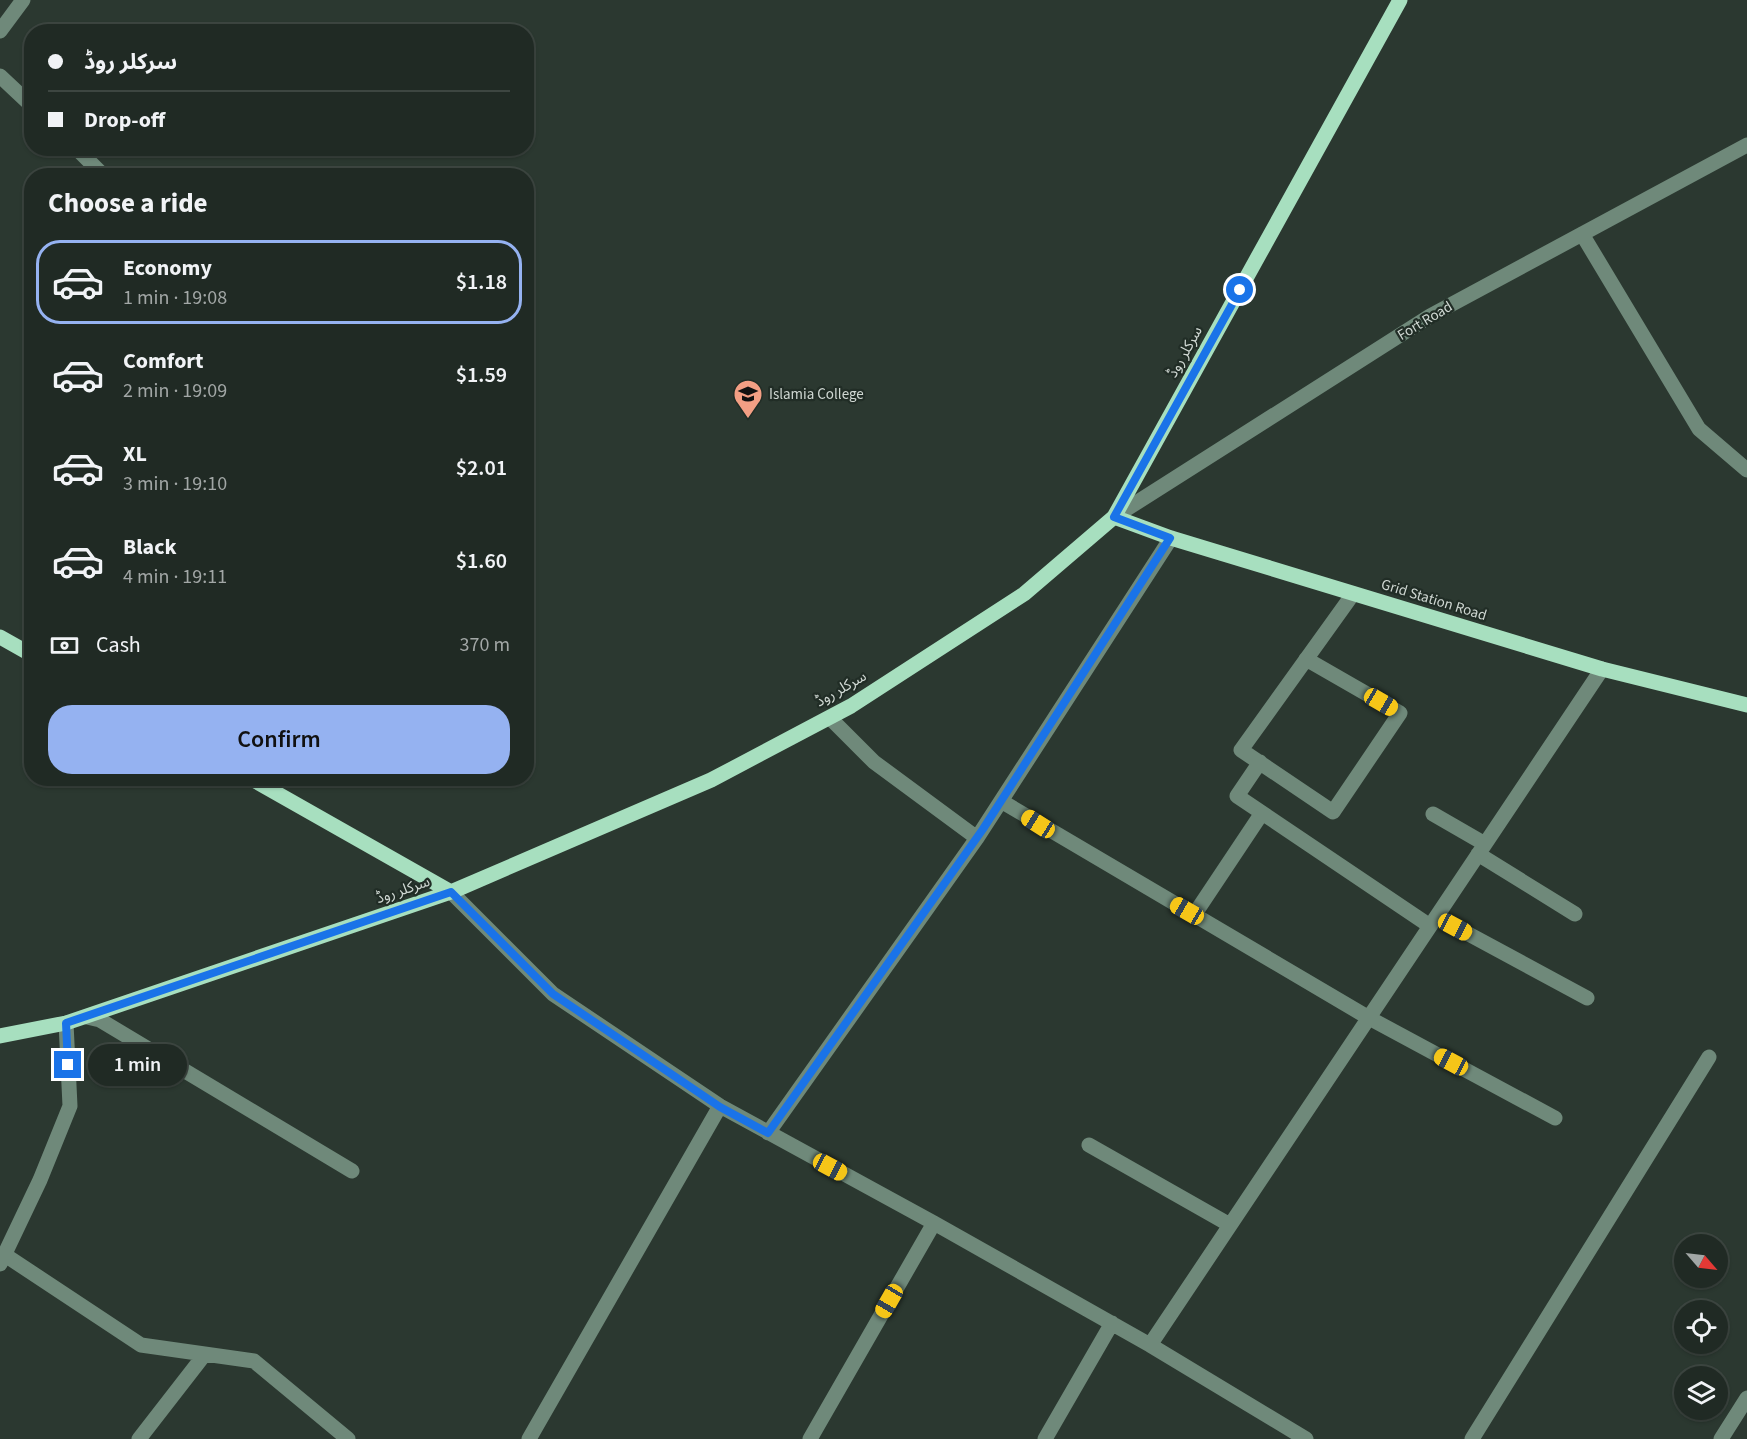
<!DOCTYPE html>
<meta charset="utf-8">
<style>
:root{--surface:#202a24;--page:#2d3631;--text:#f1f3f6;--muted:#a2a7a6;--line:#3d4641;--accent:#95b2f1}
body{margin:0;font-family:"Source Sans 3","Noto Sans Arabic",sans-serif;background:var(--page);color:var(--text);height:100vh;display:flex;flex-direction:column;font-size:22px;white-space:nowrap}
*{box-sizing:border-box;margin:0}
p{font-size:20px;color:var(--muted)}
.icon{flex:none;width:33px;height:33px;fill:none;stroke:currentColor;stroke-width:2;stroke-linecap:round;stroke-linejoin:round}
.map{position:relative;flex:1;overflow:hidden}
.side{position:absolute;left:24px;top:168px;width:510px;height:618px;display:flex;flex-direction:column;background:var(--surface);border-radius:24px;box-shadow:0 2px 4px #0004,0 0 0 2px var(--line)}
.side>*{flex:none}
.banner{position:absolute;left:24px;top:24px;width:510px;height:132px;border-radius:24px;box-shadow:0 2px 4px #0004,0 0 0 2px var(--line);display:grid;align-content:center;height:132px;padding:0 24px;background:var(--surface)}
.needle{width:39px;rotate:118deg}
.buttons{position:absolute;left:1674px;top:1234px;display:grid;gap:12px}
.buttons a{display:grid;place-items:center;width:54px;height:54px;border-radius:50%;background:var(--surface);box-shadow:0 2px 4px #0004,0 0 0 2px var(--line);font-size:30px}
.end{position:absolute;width:27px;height:27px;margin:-14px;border:8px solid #1a73e8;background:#fff;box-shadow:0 0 0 3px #fff}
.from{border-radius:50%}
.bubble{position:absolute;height:42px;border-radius:21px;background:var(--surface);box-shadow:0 2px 4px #0004,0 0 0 2px var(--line);font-size:20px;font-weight:600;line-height:42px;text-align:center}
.car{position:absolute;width:18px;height:36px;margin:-18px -9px;border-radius:8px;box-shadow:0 0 4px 2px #0007;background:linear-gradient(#f5c518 24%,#345 0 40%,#f5c518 0 76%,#345 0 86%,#f5c518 0)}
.banner b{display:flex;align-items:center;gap:21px;height:57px;font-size:22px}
.banner b+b{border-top:2px solid var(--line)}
.banner i{width:15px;height:15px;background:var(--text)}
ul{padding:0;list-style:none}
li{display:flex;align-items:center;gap:18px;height:84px;margin:0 12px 9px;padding:0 12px;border:3px solid transparent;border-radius:24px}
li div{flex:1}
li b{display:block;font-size:22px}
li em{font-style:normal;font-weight:600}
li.on{border-color:var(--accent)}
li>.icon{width:54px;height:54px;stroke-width:1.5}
h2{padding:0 24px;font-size:27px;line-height:72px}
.pay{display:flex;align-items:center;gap:15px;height:66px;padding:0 24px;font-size:22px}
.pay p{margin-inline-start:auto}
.action{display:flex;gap:12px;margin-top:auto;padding:12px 24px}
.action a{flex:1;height:69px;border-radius:24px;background:var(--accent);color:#111;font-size:24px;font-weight:600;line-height:69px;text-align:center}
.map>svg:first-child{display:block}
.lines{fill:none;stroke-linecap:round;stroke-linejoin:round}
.minor{stroke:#6f897a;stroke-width:15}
.major{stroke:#a7dfbf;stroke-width:15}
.route{stroke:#1a73e8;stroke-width:8}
.labels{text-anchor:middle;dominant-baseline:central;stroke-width:4.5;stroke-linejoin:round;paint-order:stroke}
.street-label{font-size:15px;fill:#cfd7d2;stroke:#212d26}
.poi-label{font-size:15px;fill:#cfd7d2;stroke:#212d26;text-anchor:start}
</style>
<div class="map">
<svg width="1747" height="1439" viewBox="0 0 1747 1439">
<rect width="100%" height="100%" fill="#2b3830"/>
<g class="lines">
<path class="minor" d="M 0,31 L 23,0
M 0,76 L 32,106
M 76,148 L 104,176
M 1582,234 L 1699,429 L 1747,470
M 1114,517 L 1430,316 L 1747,145
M 1306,659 L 1400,713 L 1333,812 L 1241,750 L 1353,594
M 830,718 L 874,762 L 977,838
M 1260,762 L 1237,796 L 1430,926
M 1001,801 L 1369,1018 L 1555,1118
M 1433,814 L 1485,844
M 1478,854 L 1575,914
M 451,892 L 553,994 L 720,1106 L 934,1223 L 1150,1345 L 1306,1439
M 1194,915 L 1262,813
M 1437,917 L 1587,998
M 87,1017 L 100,1020 L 352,1171
M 768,1133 L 977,838 L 1171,538
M 1089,1145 L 1230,1225
M 5,1255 L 141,1345 L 254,1361 L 348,1439
M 0,1264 L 40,1180 L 70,1106 L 66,1023
M 1150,1345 L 1602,669
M 139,1439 L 205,1354
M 529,1439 L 720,1106
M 810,1439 L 934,1223
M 1045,1439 L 1112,1323
M 1472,1439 L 1709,1057
M 1721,1439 L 1747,1398"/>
<path class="major" d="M 1114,517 L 1171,538 L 1602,669 L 1747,705
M 0,637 L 32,655
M 250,778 L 451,892
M 0,1036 L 66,1023 L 451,892 L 711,780 L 851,706 L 1024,594 L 1114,517 L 1400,0"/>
</g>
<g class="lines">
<path class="route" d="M 68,1065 L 66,1023 L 451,892 L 553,994 L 720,1107 L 768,1133 L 983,829 L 1170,538 L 1114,517 L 1240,290"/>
</g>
<defs>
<g id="university-pin" transform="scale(1.5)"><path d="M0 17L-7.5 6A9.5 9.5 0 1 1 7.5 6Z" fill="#f39f84" stroke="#212d26"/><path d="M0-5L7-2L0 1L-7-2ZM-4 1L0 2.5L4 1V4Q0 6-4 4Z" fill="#111"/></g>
</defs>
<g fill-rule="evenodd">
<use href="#university-pin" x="748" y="394"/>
</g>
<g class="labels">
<g class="street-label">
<text transform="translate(1425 321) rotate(-31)">Fort Road</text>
<text transform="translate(1185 352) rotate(-61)">سرکلر روڈ</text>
<text transform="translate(1434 600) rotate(17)">Grid Station Road</text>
<text transform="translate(841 689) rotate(-30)">سرکلر روڈ</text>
<text transform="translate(403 890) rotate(-19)">سرکلر روڈ</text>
</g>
<g class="poi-label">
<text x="769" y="394">Islamia College</text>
</g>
</g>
</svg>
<div class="buttons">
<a><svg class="needle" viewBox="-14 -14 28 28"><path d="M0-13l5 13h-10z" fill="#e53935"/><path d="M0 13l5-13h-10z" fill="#a2a7a6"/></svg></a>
<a><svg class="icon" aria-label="locate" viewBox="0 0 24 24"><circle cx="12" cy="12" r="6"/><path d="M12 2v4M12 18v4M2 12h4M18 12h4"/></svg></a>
<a><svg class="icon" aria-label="layers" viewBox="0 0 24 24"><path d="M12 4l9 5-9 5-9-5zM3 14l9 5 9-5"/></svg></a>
</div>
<i class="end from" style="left:1240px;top:290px"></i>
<i class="end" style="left:68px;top:1065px"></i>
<div class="bubble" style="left:88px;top:1044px;width:99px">1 min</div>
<i class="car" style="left:1381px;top:702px;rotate:120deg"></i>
<i class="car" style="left:1038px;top:824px;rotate:302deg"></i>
<i class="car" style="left:1187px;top:911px;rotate:300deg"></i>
<i class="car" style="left:1455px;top:927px;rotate:118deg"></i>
<i class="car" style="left:1451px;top:1062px;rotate:298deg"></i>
<i class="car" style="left:830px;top:1167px;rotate:118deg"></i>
<i class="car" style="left:889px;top:1301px;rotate:210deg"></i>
<div class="banner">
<b><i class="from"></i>سرکلر روڈ</b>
<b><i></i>Drop-off</b>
</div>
<section class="side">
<h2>Choose a ride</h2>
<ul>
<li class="on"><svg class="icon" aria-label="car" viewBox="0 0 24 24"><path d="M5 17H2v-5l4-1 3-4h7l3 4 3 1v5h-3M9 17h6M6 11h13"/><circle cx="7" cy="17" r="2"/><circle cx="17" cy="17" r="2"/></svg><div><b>Economy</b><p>1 min · 19:08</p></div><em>$1.18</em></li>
<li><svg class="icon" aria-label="car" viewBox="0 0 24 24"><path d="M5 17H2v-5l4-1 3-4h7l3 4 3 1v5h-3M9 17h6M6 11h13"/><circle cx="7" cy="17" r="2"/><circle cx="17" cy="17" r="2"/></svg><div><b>Comfort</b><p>2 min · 19:09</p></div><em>$1.59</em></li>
<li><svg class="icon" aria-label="car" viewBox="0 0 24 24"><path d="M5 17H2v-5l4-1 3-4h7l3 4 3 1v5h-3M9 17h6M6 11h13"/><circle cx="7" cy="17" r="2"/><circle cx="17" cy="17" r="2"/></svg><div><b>XL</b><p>3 min · 19:10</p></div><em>$2.01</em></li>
<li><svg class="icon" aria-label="car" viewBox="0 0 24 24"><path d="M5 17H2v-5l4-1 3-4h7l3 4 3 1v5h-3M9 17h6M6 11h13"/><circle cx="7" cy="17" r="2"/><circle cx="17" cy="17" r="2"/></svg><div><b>Black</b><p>4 min · 19:11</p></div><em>$1.60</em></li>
</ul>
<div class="pay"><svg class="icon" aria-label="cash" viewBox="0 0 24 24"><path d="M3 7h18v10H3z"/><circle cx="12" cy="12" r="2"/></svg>Cash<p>370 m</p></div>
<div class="action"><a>Confirm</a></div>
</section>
</div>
